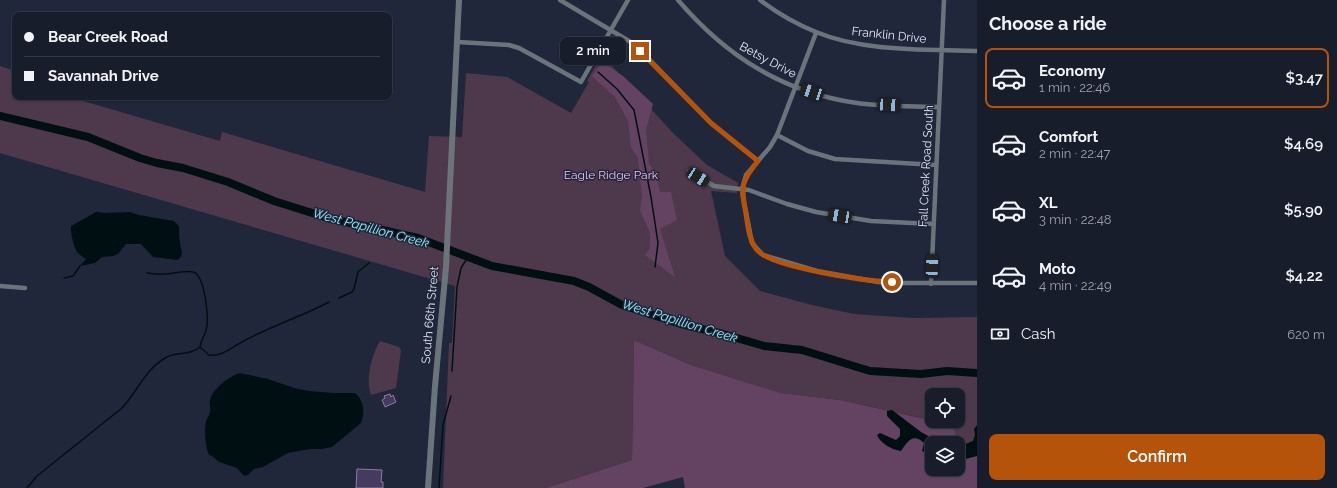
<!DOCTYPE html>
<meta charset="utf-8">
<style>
:root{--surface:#181d2c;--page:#212634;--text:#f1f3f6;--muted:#9fa2a9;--line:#363b48;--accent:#b45309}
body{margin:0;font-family:Raleway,sans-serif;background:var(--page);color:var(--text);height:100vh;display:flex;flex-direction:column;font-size:15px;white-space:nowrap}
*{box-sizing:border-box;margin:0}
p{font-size:13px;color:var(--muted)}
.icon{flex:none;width:22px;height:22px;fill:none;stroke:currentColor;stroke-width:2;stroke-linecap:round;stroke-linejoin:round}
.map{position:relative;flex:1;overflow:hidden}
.panel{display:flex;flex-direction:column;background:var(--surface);width:360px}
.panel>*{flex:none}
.top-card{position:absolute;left:12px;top:12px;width:380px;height:88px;border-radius:8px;box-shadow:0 1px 3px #0004,0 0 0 1px var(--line);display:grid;align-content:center;height:88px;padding:0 12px;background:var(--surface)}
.fabs{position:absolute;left:925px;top:388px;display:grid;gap:8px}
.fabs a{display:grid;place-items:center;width:40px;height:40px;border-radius:8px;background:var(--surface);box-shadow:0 1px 3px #0004,0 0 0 1px var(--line);font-size:20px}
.end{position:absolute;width:18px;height:18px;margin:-9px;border:5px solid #b45309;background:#fff;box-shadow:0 0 0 2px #fff}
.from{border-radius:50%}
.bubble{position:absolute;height:28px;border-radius:8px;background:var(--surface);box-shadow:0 1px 3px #0004,0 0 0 1px var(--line);font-size:13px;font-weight:600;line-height:28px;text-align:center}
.car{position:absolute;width:12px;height:24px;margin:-12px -6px;border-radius:5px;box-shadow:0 0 3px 1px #0007;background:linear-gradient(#222 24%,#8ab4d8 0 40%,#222 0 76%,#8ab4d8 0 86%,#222 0)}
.top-card b{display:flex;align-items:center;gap:14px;height:38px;font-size:15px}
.top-card b+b{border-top:1px solid var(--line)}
.top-card i{width:10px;height:10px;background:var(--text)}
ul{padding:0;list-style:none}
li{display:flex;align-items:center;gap:12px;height:60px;margin:0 8px 6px;padding:0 4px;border:2px solid transparent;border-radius:8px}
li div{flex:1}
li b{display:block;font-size:15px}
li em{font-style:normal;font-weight:600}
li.on{border-color:var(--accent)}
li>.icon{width:36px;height:36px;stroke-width:1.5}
h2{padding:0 12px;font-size:18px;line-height:48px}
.pay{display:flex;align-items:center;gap:10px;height:44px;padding:0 12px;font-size:15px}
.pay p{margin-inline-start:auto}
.cta{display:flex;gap:8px;margin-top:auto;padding:8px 12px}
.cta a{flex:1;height:46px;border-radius:8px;background:var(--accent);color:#fff;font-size:16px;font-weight:600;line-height:46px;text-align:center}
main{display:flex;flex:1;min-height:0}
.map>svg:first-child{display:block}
.green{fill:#4e394c}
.forest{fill:#644362}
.water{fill:#001012}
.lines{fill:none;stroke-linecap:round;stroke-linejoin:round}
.stream{stroke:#001012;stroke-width:1.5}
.river{stroke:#001012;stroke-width:8}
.building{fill:#463a60;stroke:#878098}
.minor{stroke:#6a747b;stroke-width:4.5}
.tertiary{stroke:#6a747b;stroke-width:6}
.route{stroke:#b45309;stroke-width:5}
.labels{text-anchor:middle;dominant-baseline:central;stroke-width:3;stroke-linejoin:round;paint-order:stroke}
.street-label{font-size:12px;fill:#e0e5f2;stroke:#20273a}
.park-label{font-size:12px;fill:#f9bff4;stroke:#20273a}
.water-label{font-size:13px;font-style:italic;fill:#8ef1fe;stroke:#20273a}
</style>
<main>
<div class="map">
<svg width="977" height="488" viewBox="0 0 977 488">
<rect width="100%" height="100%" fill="#20273a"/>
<path class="green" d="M 600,58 L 612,66 L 672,132 L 707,165 L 738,183 L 737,193 L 711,191 L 725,256 L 760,291 L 812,305 L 854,314 L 913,318 L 977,317 L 977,447 L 959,447 L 953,425 L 936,421 L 958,421 L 958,395 L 932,395 L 932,420 L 840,400 L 781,393 L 691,365 L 634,340 L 632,460 L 546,488 L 443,488 L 449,343 L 452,343 L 455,286 L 0,153 L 0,66 L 15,71 L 15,97 L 69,97 L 220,141 L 222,132 L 425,192 L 429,136 L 462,137 L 466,73 L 507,77 L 571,113 L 589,82 L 587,81 Z
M 380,341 L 399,347 L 401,351 L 396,388 L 371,395 C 365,380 372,354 380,341 Z"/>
<path class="forest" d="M 602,62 L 623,76 L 653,104 L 646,130 L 649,164 L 656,173 L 660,192 L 671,192 L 677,220 L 660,229 L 675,277 L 645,255 L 650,248 L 650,233 L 640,210 L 642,196 L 638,158 L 631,147 L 628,121 L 615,97 L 592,76 Z
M 634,340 L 691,365 L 781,393 L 840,400 L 953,425 L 958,443 L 932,443 L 932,469 L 958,469 L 958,443 L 959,447 L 977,447 L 977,488 L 685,488 L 683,477 L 643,488 L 546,488 L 632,460 Z"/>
<path class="water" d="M 96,212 L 105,213 L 130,212 L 139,215 L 174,221 L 179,226 C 179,232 179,238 180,243 C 181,250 185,256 177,260 L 153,257 L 141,244 L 126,244 L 118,254 L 113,256 L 102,257 L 95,263 L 80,266 L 86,259 C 83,257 80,255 78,253 C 74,249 70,232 71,226 Z
M 240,373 L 268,379 L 294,388 L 309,391 L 333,393 L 355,393 C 364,400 365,413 361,423 L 332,447 L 322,449 L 310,449 L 288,453 L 263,467 L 254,469 L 248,475 L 244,476 L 237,468 L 219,462 L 212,456 L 209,455 C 205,446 204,431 206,421 C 207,418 209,416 210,412 C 211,408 209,404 210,400 C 213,388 230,376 240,373 Z
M 892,410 L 921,432 L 941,443 L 932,443 L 932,455 L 922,451 L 924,443 C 912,432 907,443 901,451 C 892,450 880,443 877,435 L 880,433 L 896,440 L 900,436 L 900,429 L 887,416 L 887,411 Z
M 977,425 L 977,456 L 958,461 L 958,447 L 973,441 L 975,435 L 974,429 Z"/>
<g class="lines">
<path class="stream" d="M 598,72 L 617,89 L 634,110 L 651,197 L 658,243 L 655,267
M 378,234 L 380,230
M 64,278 L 73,276 L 80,266
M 339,298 L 352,292 L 354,289 L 358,272 L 369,263
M 200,347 L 209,355 C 221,357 231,348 242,342 C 270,326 301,317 329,302
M 452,371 L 457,287 L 461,268 L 468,257
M 27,488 L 37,476 L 122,408 C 137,392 145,370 165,358 C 176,351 190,356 200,347 C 201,339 206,334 207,326 C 208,315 205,275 193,272 C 184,270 174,274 165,274 C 159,275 153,274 147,273
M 439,488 L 443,425 L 451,396"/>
<path class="river" d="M 0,116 L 88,137 L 140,158 L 157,163 L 183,168 L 228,182 L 274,201 L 328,218 L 418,238 L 492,266 L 574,281 L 589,287 L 622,305 L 681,324 L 723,334 L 764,346 L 802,350 L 870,371 L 921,374 L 947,371 L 977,373"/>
</g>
<path class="building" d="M 390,394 L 391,397 L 393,395 L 396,402 L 385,407 L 382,400 L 385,398 L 384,396 Z
M 357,469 L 382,470 L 381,482 L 383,482 L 383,488 L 356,488 Z"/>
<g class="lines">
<path class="minor" d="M 560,0 L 629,41 L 647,57 L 711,123 L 758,161
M 678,0 C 726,56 782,92 857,103 C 884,107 912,106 939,107
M 760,0 C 777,13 796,24 816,32 C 864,52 925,49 977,51
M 816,33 L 777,135 L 770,147 L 746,175 L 742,189 L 743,197 L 752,243 L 763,255 L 817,271 L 878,282 L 905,283 L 977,283
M 458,42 L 509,45 L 519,48 L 581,82 L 628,0
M 777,135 L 808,151 L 835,159 L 936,165
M 689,171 L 714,186 L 749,190 L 787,204 L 816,212 L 871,221 L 933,224
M 931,284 L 944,0
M 0,286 L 25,288"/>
<path class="tertiary" d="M 428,488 L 435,386 L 446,267 L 459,0"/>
</g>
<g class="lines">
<path class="route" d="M 640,51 L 711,123 L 758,161 C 740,183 741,187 746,214 C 748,226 749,242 758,251 C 775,268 866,281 892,282"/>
</g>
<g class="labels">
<g class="street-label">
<text transform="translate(889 35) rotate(6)">Franklin Drive</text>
<text transform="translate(768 60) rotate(28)">Betsy Drive</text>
<text transform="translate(926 166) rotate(-87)">Fall Creek Road South</text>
<text transform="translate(430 315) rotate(-85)">South 66th Street</text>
</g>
<g class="park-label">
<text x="611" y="175">Eagle Ridge Park</text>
</g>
<g class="water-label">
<text transform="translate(371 228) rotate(15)">West Papillion Creek</text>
<text transform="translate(680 321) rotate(17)">West Papillion Creek</text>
</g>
</g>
</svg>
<div class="fabs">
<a><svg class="icon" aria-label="locate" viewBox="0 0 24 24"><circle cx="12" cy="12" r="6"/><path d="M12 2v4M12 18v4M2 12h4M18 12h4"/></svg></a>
<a><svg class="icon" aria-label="layers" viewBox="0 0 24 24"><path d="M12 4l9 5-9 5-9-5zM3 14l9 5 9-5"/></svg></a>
</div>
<i class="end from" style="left:892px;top:282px"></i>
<i class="end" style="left:640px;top:51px"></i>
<div class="bubble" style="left:560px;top:37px;width:66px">2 min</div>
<i class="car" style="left:812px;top:92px;rotate:289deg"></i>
<i class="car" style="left:889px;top:105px;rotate:93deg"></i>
<i class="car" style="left:698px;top:177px;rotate:123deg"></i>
<i class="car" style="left:840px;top:216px;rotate:280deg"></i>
<i class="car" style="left:932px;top:266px;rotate:2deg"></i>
<div class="top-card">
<b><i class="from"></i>Bear Creek Road</b>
<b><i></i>Savannah Drive</b>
</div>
</div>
<section class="panel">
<h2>Choose a ride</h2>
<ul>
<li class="on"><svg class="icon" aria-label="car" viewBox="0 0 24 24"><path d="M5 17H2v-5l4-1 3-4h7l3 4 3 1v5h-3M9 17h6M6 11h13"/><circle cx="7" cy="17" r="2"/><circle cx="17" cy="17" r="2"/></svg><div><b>Economy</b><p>1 min · 22:46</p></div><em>$3.47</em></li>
<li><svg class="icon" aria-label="car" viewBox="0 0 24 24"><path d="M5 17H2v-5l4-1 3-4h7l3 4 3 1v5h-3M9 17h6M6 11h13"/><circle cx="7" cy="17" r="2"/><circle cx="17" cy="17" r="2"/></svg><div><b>Comfort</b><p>2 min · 22:47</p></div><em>$4.69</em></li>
<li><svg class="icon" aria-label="car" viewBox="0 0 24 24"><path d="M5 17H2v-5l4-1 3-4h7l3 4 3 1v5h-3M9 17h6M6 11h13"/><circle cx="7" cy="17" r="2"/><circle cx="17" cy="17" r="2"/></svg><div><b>XL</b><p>3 min · 22:48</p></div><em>$5.90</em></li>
<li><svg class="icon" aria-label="car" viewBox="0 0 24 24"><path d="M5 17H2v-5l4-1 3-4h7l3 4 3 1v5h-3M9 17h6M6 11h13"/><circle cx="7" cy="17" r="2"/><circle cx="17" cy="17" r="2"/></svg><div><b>Moto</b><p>4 min · 22:49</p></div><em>$4.22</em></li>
</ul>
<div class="pay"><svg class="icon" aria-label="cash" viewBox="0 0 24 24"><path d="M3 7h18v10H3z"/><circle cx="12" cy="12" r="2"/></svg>Cash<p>620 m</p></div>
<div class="cta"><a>Confirm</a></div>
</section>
</main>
